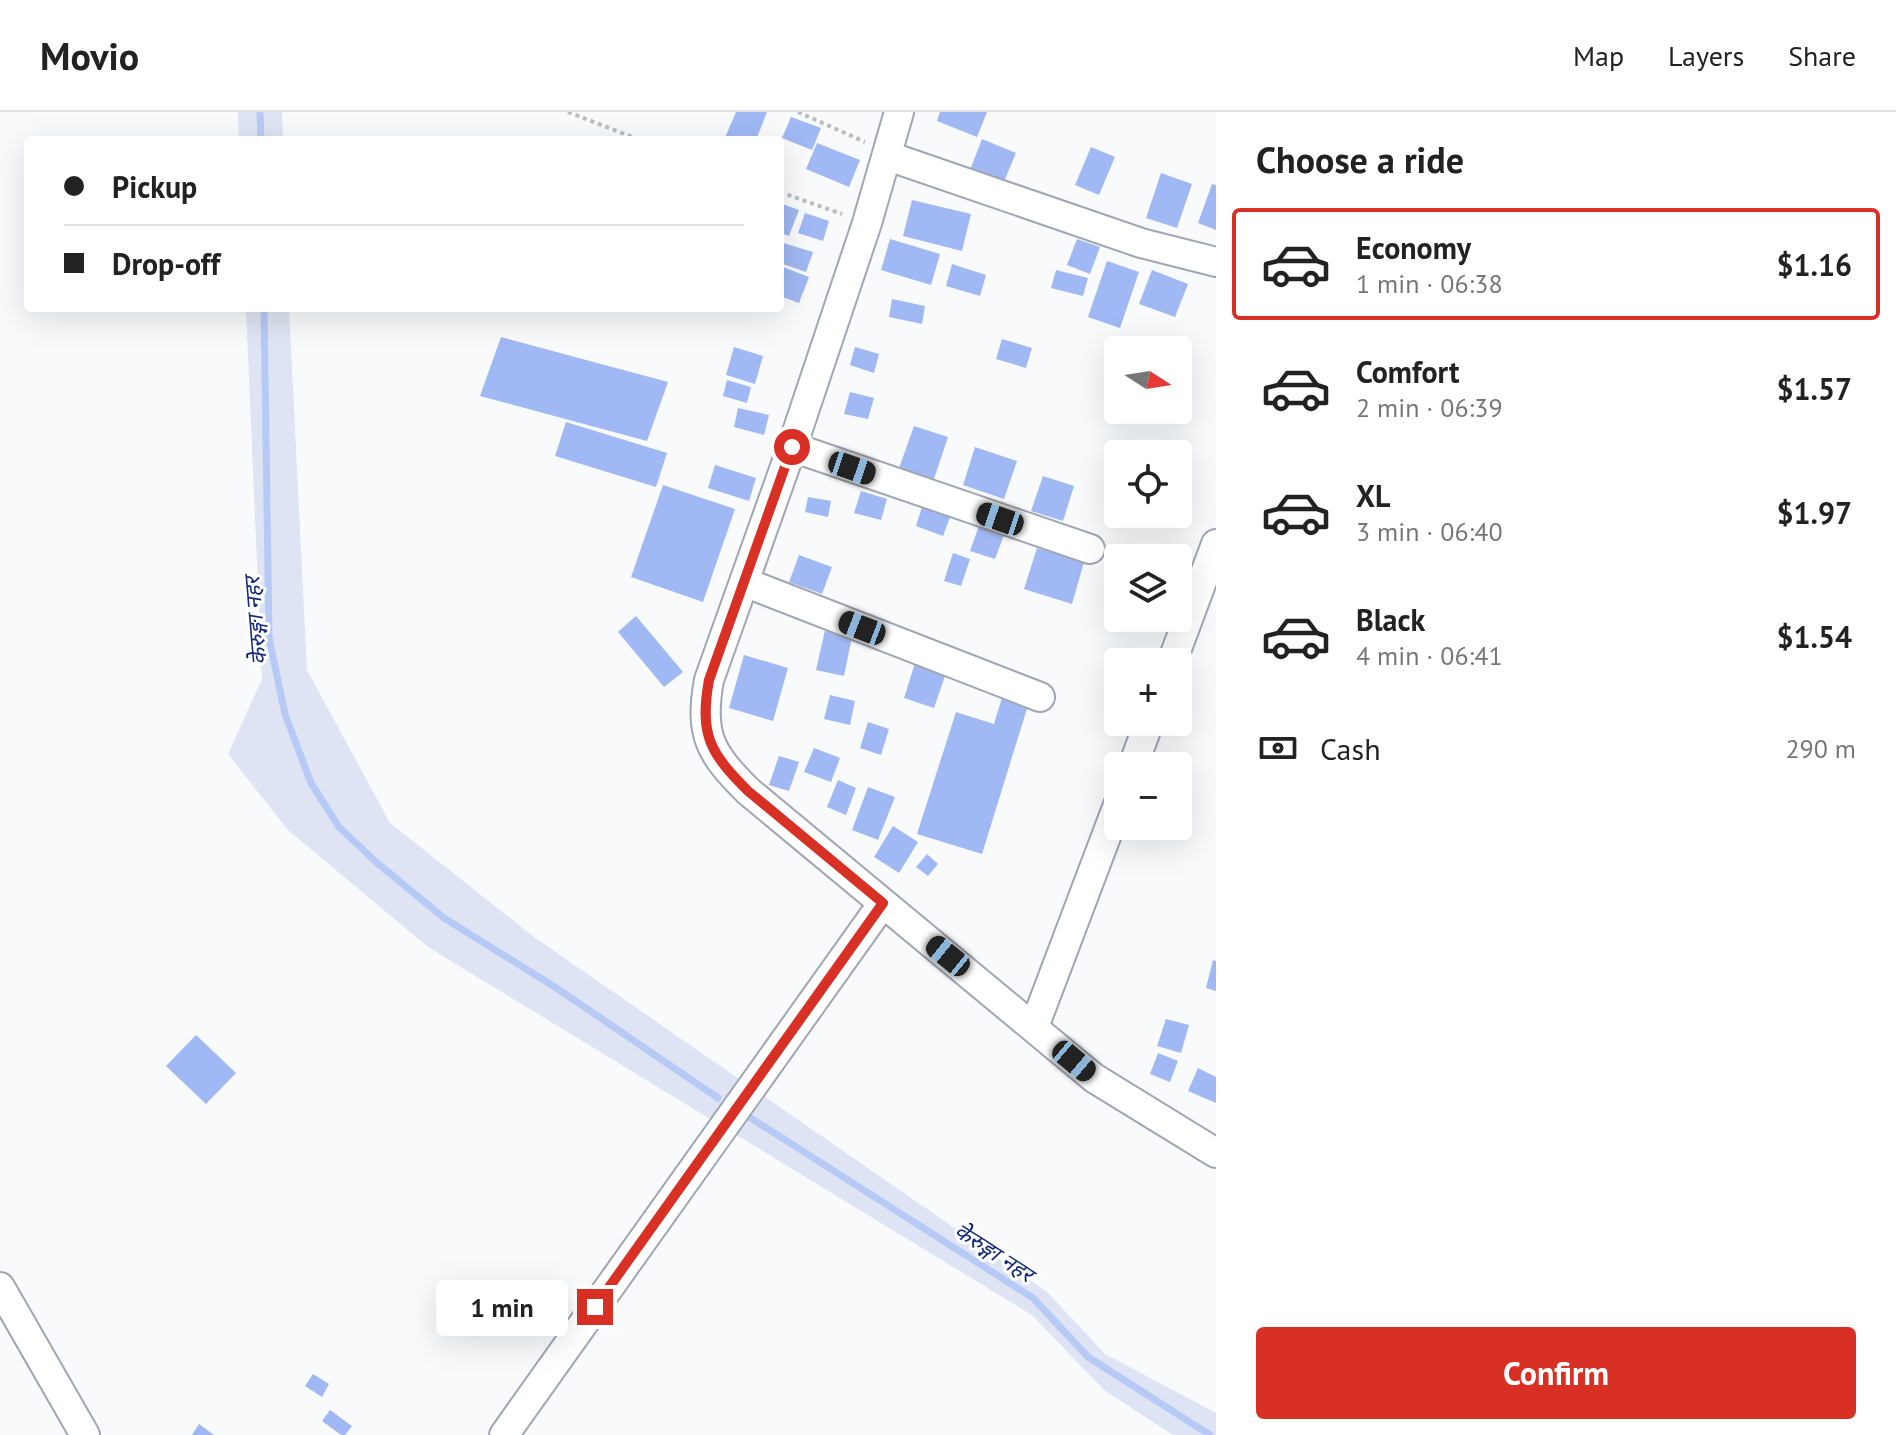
<!DOCTYPE html>
<meta charset="utf-8">
<style>
:root{--surface:#fff;--page:#f6f6f6;--text:#222;--muted:#767676;--line:#e0e0e0;--accent:#d93025}
body{margin:0;font-family:"PT Sans","Noto Sans Devanagari",sans-serif;background:var(--page);color:var(--text);height:100vh;display:flex;flex-direction:column;font-size:30px;white-space:nowrap}
*{box-sizing:border-box;margin:0}
p{font-size:26px;color:var(--muted)}
.icon{flex:none;width:44px;height:44px;fill:none;stroke:currentColor;stroke-width:2;stroke-linecap:round;stroke-linejoin:round}
.map{position:relative;flex:1;overflow:hidden}
.drawer{display:flex;flex-direction:column;background:var(--surface);width:680px}
.drawer>*{flex:none}
.top-card{position:absolute;left:24px;top:24px;width:760px;height:176px;border-radius:8px;box-shadow:0 8px 32px #0002;display:grid;align-content:center;height:176px;padding:0 40px;background:var(--surface)}
.needle{width:52px;rotate:102deg}
.tools{position:absolute;left:1104px;top:224px;display:grid;gap:16px}
.tools a{display:grid;place-items:center;width:88px;height:88px;border-radius:8px;background:var(--surface);box-shadow:0 8px 32px #0002;font-size:40px}
.end{position:absolute;width:36px;height:36px;margin:-18px;border:10px solid #d93025;background:#fff;box-shadow:0 0 0 4px #fff}
.from{border-radius:50%}
.bubble{position:absolute;height:56px;border-radius:8px;background:var(--surface);box-shadow:0 8px 32px #0002;font-size:26px;font-weight:700;line-height:56px;text-align:center}
.car{position:absolute;width:24px;height:48px;margin:-24px -12px;border-radius:10px;box-shadow:0 0 6px 2px #0007;background:linear-gradient(#222 24%,#8ab4d8 0 40%,#222 0 76%,#8ab4d8 0 86%,#222 0)}
.top-card b{display:flex;align-items:center;gap:28px;height:76px;font-size:30px}
.top-card b+b{border-top:2px solid var(--line)}
.top-card i{width:20px;height:20px;background:var(--text)}
ul{padding:0;list-style:none}
li{display:flex;align-items:center;gap:24px;height:112px;margin:0 16px 12px;padding:0 24px;border:4px solid transparent;border-radius:8px}
li div{flex:1}
li b{display:block;font-size:30px}
li em{font-style:normal;font-weight:700}
li.selected{border-color:var(--accent)}
li>.icon{width:72px;height:72px;stroke-width:1.5}
h2{padding:0 40px;font-size:36px;line-height:96px}
.pay{display:flex;align-items:center;gap:20px;height:88px;padding:0 40px;font-size:30px}
.pay p{margin-inline-start:auto}
.action{display:flex;gap:16px;margin-top:auto;padding:16px 40px}
.action a{flex:1;height:92px;border-radius:8px;background:var(--accent);color:#fff;font-size:32px;font-weight:700;line-height:92px;text-align:center}
header{display:flex;align-items:center;gap:48px;box-sizing:border-box;height:112px;padding:0 40px;background:var(--surface);border-bottom:2px solid var(--line)}
header strong{font-size:38px}
nav{display:flex;gap:44px;margin-inline-start:auto;font-size:28px}
main{display:flex;flex:1;min-height:0}
.map>svg:first-child{display:block}
.green{fill:#dee4f3}
.lines{fill:none;stroke-linecap:round;stroke-linejoin:round}
.stream{stroke:#b7caf6;stroke-width:7}
.building{fill:#a0b8f3}
.street-casing{stroke:#a0a6b2;stroke-width:32}
.path{stroke:#babcbf;stroke-width:4;stroke-dasharray:4 4;stroke-linecap:butt}
.street{stroke:#fff;stroke-width:28}
.route{stroke:#d93025;stroke-width:10}
.labels{text-anchor:middle;dominant-baseline:central;stroke-width:6;stroke-linejoin:round;paint-order:stroke}
.water-label{font-size:22px;font-style:italic;fill:#162a7b;stroke:#fff}
</style>
<header>
<strong>Movio</strong>
<nav><a>Map</a><a>Layers</a><a>Share</a></nav>
</header>
<main>
<div class="map">
<svg width="1216" height="1323" viewBox="0 0 1216 1323">
<rect width="100%" height="100%" fill="#f8fafc"/>
<path class="green" d="M 238,0 L 282,0 L 283,28 L 239,28 Z
M 246,196 L 289,196 L 307,558 L 390,711 L 534,825 L 1047,1180 L 1105,1242 L 1216,1301 L 1216,1323 L 1173,1323 L 1104,1278 L 1032,1203 L 428,835 L 288,718 L 228,642 L 262,567 Z"/>
<g class="lines">
<path class="stream" d="M 260,0 L 261,28
M 264,196 L 269,526 L 285,602 L 311,671 L 339,715 L 376,750 L 444,806 L 555,875 L 718,986
M 746,1003 L 1033,1186 L 1088,1245 L 1210,1323"/>
</g>
<path class="building" d="M 736,0 L 767,0 L 756,28 L 724,28 Z
M 940,0 L 987,0 L 977,25 L 937,9 Z
M 791,5 L 821,16 L 812,38 L 782,26 Z
M 982,27 L 1016,41 L 1003,72 L 970,58 Z
M 817,31 L 860,48 L 849,75 L 806,57 Z
M 1091,35 L 1115,45 L 1099,83 L 1075,73 Z
M 1161,61 L 1192,72 L 1177,116 L 1146,106 Z
M 1212,72 L 1216,73 L 1216,118 L 1198,111 Z
M 912,88 L 971,102 L 962,139 L 903,124 Z
M 780,91 L 799,98 L 789,124 L 780,121 Z
M 805,101 L 829,109 L 823,129 L 798,121 Z
M 890,127 L 940,142 L 931,173 L 881,158 Z
M 1077,127 L 1100,135 L 1090,162 L 1067,153 Z
M 780,130 L 813,140 L 806,160 L 780,151 Z
M 1107,149 L 1139,160 L 1120,216 L 1088,205 Z
M 952,152 L 986,163 L 980,184 L 946,174 Z
M 783,155 L 809,165 L 799,191 L 780,184 L 780,164 Z
M 1056,158 L 1088,166 L 1083,184 L 1051,176 Z
M 1152,158 L 1188,172 L 1175,205 L 1139,192 Z
M 892,187 L 925,194 L 922,212 L 889,205 Z
M 501,225 L 668,270 L 647,329 L 480,284 Z
M 1002,227 L 1032,236 L 1026,256 L 996,247 Z
M 734,235 L 763,244 L 755,272 L 726,263 Z
M 855,235 L 879,242 L 874,261 L 850,253 Z
M 727,268 L 751,275 L 747,291 L 723,284 Z
M 850,280 L 874,286 L 868,307 L 844,302 Z
M 738,296 L 769,303 L 764,323 L 734,315 Z
M 566,310 L 667,341 L 656,375 L 555,344 Z
M 914,314 L 948,325 L 933,370 L 898,359 Z
M 975,335 L 1017,349 L 1004,387 L 963,373 Z
M 715,353 L 756,366 L 749,389 L 708,376 Z
M 1043,364 L 1074,374 L 1063,409 L 1031,399 Z
M 663,373 L 735,397 L 703,490 L 631,465 Z
M 861,379 L 887,387 L 881,408 L 854,401 Z
M 808,385 L 831,389 L 828,405 L 805,400 Z
M 922,395 L 950,405 L 943,424 L 916,414 Z
M 980,411 L 1005,420 L 995,447 L 970,439 Z
M 1037,436 L 1084,450 L 1072,492 L 1024,477 Z
M 953,441 L 970,447 L 961,474 L 944,469 Z
M 799,443 L 832,455 L 822,482 L 789,470 Z
M 636,504 L 683,560 L 664,575 L 618,520 Z
M 826,514 L 853,520 L 844,564 L 816,558 Z
M 744,543 L 788,556 L 773,609 L 729,596 Z
M 915,551 L 946,561 L 934,596 L 904,586 Z
M 1004,579 L 1030,587 L 982,742 L 917,722 L 956,600 L 994,612 Z
M 830,583 L 855,589 L 850,613 L 824,607 Z
M 868,610 L 889,617 L 881,643 L 860,636 Z
M 814,636 L 840,646 L 831,670 L 804,660 Z
M 779,644 L 799,650 L 789,679 L 769,673 Z
M 838,668 L 856,676 L 846,703 L 827,695 Z
M 868,675 L 895,685 L 878,728 L 852,718 Z
M 893,714 L 918,730 L 899,761 L 874,745 Z
M 927,742 L 938,752 L 928,764 L 916,755 Z
M 1213,848 L 1216,849 L 1216,879 L 1206,876 Z
M 1166,907 L 1189,913 L 1181,941 L 1157,934 Z
M 196,923 L 236,961 L 206,992 L 166,954 Z
M 1158,941 L 1178,949 L 1170,970 L 1150,962 Z
M 1198,956 L 1216,965 L 1216,991 L 1188,979 Z
M 313,1262 L 329,1272 L 322,1285 L 305,1274 Z
M 330,1298 L 352,1314 L 345,1323 L 341,1323 L 322,1309 Z
M 199,1312 L 214,1323 L 192,1323 Z"/>
<g class="lines">
<g class="street-casing">
<path id="street" d="M 899,0 L 867,111 L 792,335 L 709,568 C 699,623 710,641 748,679 L 1094,966 L 1216,1041
M 888,44 L 1141,131 L 1216,150
M 792,335 L 1090,437
M 744,470 L 1040,585
M 1172,550 L 1216,432
M 1133,654 L 1149,610
M 1034,915 L 1118,693
M 0,1175 L 85,1323
M 504,1323 L 883,791"/>
</g>
<path class="path" d="M 568,0 L 640,28
M 798,0 L 865,30
M 780,80 L 842,102"/>
<use href="#street" class="street"/>
</g>
<g class="lines">
<path class="route" d="M 595,1195 L 883,791 L 748,679 C 710,641 699,623 709,568 L 792,335"/>
</g>
<g class="labels">
<g class="water-label">
<text transform="translate(255 509) rotate(-95)">केेरुङ्गा नहर</text>
<text transform="translate(994 1140) rotate(33)">केेरुङ्गा नहर</text>
</g>
</g>
</svg>
<div class="tools">
<a><svg class="needle" viewBox="-14 -14 28 28"><path d="M0-13l5 13h-10z" fill="#e53935"/><path d="M0 13l5-13h-10z" fill="#767676"/></svg></a>
<a><svg class="icon" aria-label="locate" viewBox="0 0 24 24"><circle cx="12" cy="12" r="6"/><path d="M12 2v4M12 18v4M2 12h4M18 12h4"/></svg></a>
<a><svg class="icon" aria-label="layers" viewBox="0 0 24 24"><path d="M12 4l9 5-9 5-9-5zM3 14l9 5 9-5"/></svg></a>
<a>+</a>
<a>−</a>
</div>
<i class="end from" style="left:792px;top:335px"></i>
<i class="end" style="left:595px;top:1195px"></i>
<div class="bubble" style="left:436px;top:1168px;width:132px">1 min</div>
<i class="car" style="left:852px;top:356px;rotate:109deg"></i>
<i class="car" style="left:1000px;top:407px;rotate:289deg"></i>
<i class="car" style="left:862px;top:516px;rotate:291deg"></i>
<i class="car" style="left:948px;top:844px;rotate:309deg"></i>
<i class="car" style="left:1074px;top:949px;rotate:130deg"></i>
<div class="top-card">
<b><i class="from"></i>Pickup</b>
<b><i></i>Drop-off</b>
</div>
</div>
<section class="drawer">
<h2>Choose a ride</h2>
<ul>
<li class="selected"><svg class="icon" aria-label="car" viewBox="0 0 24 24"><path d="M5 17H2v-5l4-1 3-4h7l3 4 3 1v5h-3M9 17h6M6 11h13"/><circle cx="7" cy="17" r="2"/><circle cx="17" cy="17" r="2"/></svg><div><b>Economy</b><p>1 min · 06:38</p></div><em>$1.16</em></li>
<li><svg class="icon" aria-label="car" viewBox="0 0 24 24"><path d="M5 17H2v-5l4-1 3-4h7l3 4 3 1v5h-3M9 17h6M6 11h13"/><circle cx="7" cy="17" r="2"/><circle cx="17" cy="17" r="2"/></svg><div><b>Comfort</b><p>2 min · 06:39</p></div><em>$1.57</em></li>
<li><svg class="icon" aria-label="car" viewBox="0 0 24 24"><path d="M5 17H2v-5l4-1 3-4h7l3 4 3 1v5h-3M9 17h6M6 11h13"/><circle cx="7" cy="17" r="2"/><circle cx="17" cy="17" r="2"/></svg><div><b>XL</b><p>3 min · 06:40</p></div><em>$1.97</em></li>
<li><svg class="icon" aria-label="car" viewBox="0 0 24 24"><path d="M5 17H2v-5l4-1 3-4h7l3 4 3 1v5h-3M9 17h6M6 11h13"/><circle cx="7" cy="17" r="2"/><circle cx="17" cy="17" r="2"/></svg><div><b>Black</b><p>4 min · 06:41</p></div><em>$1.54</em></li>
</ul>
<div class="pay"><svg class="icon" aria-label="cash" viewBox="0 0 24 24"><path d="M3 7h18v10H3z"/><circle cx="12" cy="12" r="2"/></svg>Cash<p>290 m</p></div>
<div class="action"><a>Confirm</a></div>
</section>
</main>
